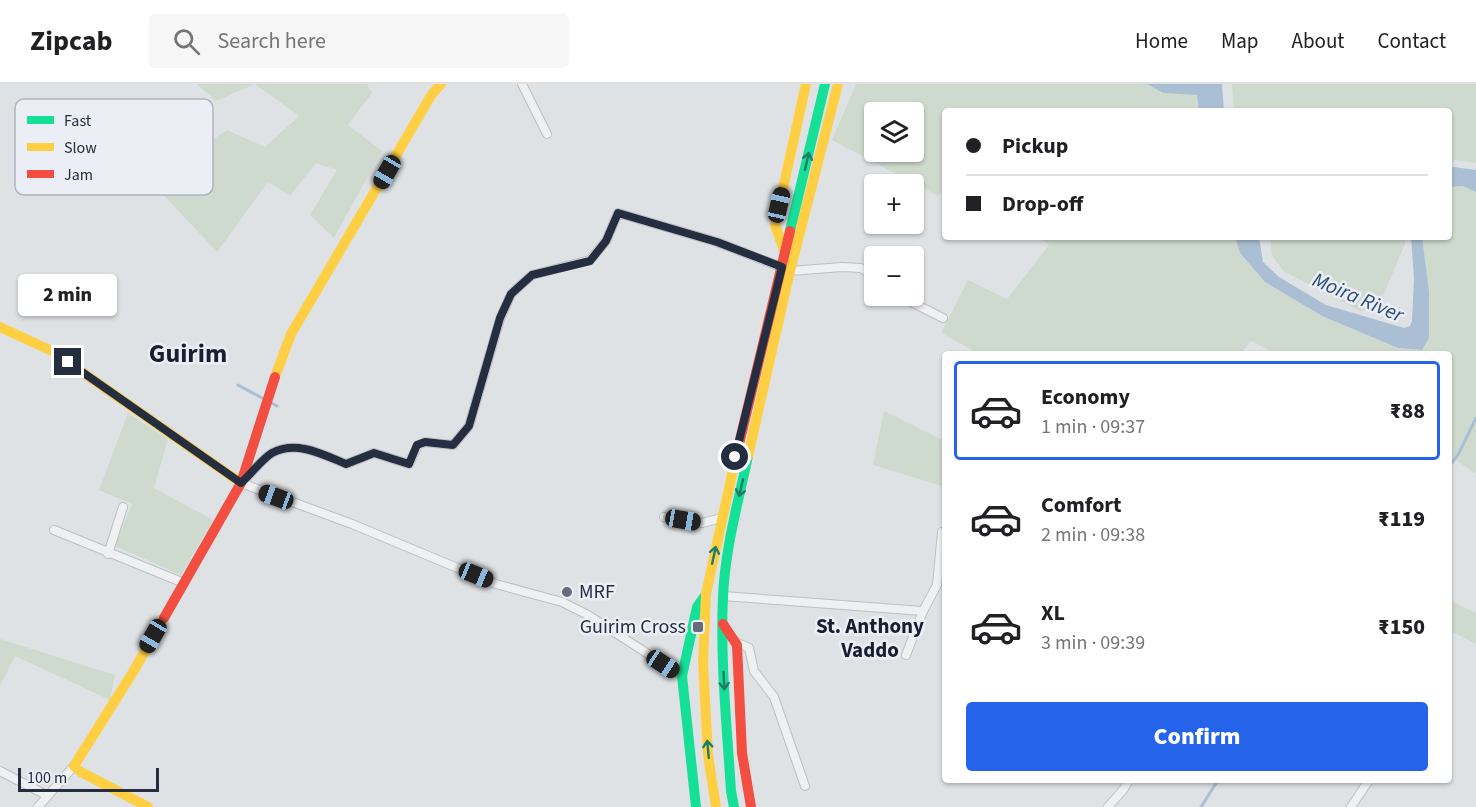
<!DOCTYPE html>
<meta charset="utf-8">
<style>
:root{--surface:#fff;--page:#f6f6f6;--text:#202124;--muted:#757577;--line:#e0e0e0;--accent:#2563eb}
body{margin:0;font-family:"Source Sans 3",sans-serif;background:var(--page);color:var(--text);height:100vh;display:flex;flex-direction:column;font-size:22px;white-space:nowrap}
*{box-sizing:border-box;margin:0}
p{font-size:20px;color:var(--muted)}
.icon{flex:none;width:33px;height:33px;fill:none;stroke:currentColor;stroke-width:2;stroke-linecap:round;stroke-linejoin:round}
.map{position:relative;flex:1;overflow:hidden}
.details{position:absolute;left:942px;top:267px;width:510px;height:432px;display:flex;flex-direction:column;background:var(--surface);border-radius:6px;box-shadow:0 2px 4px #0004}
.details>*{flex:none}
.guide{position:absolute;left:942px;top:24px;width:510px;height:132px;border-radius:6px;box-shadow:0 2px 4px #0004;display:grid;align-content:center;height:132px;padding:0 24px;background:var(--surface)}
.tools{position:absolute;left:864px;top:18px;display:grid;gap:12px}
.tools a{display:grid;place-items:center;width:60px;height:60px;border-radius:6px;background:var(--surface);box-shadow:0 2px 4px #0004;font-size:30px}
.scale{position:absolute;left:18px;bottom:15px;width:141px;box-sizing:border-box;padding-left:6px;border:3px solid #242e40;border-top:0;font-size:16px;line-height:21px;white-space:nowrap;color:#242e40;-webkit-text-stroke:4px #ebeff5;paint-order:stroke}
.end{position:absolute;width:27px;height:27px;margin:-14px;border:8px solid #242e40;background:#fff;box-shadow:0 0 0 3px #fff}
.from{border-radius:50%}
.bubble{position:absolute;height:42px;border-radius:6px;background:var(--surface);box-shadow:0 2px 4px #0004;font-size:20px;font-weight:800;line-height:42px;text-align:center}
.car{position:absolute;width:18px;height:36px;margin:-18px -9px;border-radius:8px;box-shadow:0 0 4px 2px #0007;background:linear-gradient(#222 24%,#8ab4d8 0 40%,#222 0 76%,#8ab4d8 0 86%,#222 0)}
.guide b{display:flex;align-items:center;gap:21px;height:57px;font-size:22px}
.guide b+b{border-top:2px solid var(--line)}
.guide i{width:15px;height:15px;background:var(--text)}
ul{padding:10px 0 0;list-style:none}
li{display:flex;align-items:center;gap:18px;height:99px;margin:0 12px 9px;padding:0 12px;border:3px solid transparent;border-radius:6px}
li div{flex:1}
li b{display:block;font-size:22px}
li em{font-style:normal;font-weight:800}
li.on{border-color:var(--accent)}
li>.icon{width:54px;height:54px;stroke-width:1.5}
.primary-button{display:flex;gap:12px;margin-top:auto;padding:12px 24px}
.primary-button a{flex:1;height:69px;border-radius:6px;background:var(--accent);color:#fff;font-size:24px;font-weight:800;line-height:69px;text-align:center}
header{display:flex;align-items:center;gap:36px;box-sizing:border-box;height:84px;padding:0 30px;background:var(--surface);border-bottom:2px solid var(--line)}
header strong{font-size:28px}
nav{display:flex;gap:33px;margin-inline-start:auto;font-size:21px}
.search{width:420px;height:54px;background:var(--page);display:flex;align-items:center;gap:15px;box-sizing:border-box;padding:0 21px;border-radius:6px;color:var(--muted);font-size:22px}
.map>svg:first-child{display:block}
.green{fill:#cfdace;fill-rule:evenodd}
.water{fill:#aabed4}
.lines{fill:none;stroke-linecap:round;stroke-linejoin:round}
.stream{stroke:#aabed4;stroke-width:3}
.street-casing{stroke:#bcbfc3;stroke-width:10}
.street{stroke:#eef0f2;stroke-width:8}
.fast{stroke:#16e098;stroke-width:10}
.slow{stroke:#ffcf43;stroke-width:10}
.jam{stroke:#f24e42;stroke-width:10}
.oneway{stroke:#1e7e68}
.route{stroke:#242e40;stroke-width:8}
.poi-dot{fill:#656d7a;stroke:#ebeff5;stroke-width:2}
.labels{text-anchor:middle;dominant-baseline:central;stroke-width:5;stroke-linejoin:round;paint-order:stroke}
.poi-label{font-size:20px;fill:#242e40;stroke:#ebeff5;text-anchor:start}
.water-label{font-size:21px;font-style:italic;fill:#2b4c77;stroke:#ebeff5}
.neighbourhood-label{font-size:21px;font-weight:bold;fill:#171f30;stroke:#ebeff5}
.district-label{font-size:26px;font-weight:bold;fill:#171f30;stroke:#ebeff5}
.key{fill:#ebeff5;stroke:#afb5bf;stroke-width:1.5}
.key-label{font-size:16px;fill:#242e40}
</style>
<header>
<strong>Zipcab</strong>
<div class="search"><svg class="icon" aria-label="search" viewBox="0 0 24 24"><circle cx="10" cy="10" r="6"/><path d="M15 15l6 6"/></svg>Search here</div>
<nav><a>Home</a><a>Map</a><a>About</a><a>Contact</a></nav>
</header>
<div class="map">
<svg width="1476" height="723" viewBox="0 0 1476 723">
<rect width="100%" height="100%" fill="#dfe2e5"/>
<path class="green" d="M 197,0 L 367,0 L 372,9 L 348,41 L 382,67 L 334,154 L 310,131 L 337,86 L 316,79 L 290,112 L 268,98 L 217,168 L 141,87 L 157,65 L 181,77 L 227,46 L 265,63 L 299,32 L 255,0 L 216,17 Z
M 856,0 L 1147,0 L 1163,9 L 1197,11 L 1199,27 L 945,27 L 945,106 L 938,112 L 832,56 ZM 874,28 L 914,28 L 914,68 L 874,68 Z
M 1232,0 L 1476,0 L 1476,79 L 1455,76 L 1449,80 L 1449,27 L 1234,27 Z
M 1463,102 L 1476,108 L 1476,390 L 1449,371 L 1449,270 L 1277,270 L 1251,257 L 1240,270 L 971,270 L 972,266 L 941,249 L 968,196 L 1007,215 L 1049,161 L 1040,153 L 1235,153 L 1240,169 L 1265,198 L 1322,232 L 1398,264 L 1421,266 L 1429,254 L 1429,207 L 1422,153 L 1449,153 L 1449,103 Z
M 1270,153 L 1405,153 L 1405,160 L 1384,210 L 1370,225 L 1360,227 L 1283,187 L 1272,171 Z
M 884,327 L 936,353 L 945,356 L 945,403 L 873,381 Z
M 128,329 L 168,355 L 154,404 L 213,436 L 181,491 L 115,462 L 132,420 L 99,406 Z
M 1449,516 L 1476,529 L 1476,560 L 1449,546 Z
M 0,555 L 115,591 L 110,616 L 15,572 L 0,602 Z"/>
<path class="water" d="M 1147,0 L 1222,0 L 1224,27 L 1199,27 L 1197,11 L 1163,9 Z
M 1454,83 L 1476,86 L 1476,108 L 1463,102 L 1449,103 L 1449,84 Z
M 1235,153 L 1259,153 L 1263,178 L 1279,193 L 1326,221 L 1404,244 L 1410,242 L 1412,237 L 1414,194 L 1411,153 L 1422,153 L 1429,207 L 1429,254 L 1422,266 L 1398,264 L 1322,232 L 1265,198 L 1240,169 Z"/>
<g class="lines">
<path class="stream" d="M 238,301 L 277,322
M 1449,383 L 1459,369 L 1476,334
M 1201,723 L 1218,696"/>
<g class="street-casing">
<path id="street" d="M 522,0 L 547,50
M 790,187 L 842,183 L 861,184 L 874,192
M 899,212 L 943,234
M 664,433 L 702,439 L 722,434
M 54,446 L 184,499
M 108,470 L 123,423
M 723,512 L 923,527 L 906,571
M 923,527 L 937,501 L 942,448
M 736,558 L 749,564 L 754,587 L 774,613 L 805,702
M 682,592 L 588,531 L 562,518 L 496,500 L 352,440 L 241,399 C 250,391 262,375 272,369 C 296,356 322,370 346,380 L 374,369 L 409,380 L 418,361 L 425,358 L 453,361 L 469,342 L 500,235 L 511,210 L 532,191 L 590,176 L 606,157 L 618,129 L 717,158 L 781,183
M 0,687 L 48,712
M 38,723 L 74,682
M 1108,723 L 1123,706 L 1129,696
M 1351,723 L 1369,696"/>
</g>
<use href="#street" class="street"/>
<path class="fast" d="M 790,147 L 825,0
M 696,723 L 682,592 L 697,523 L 704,513
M 734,723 L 731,707 C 727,643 720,577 723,513 C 725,465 738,419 748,372"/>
<path class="slow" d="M 785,169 L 775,141 L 806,0
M 0,243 L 52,267 L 241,399
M 275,293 L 291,250 L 432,10 L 441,0
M 748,372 L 790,187 L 838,0
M 148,723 L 81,688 L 74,682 L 133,588 L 164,534
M 716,723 L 708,671 L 703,578 L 706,510 L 734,381"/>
<path class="jam" d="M 734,381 L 790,147
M 164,534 L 241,399 L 275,293
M 723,540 L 737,561 L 742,669 L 751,723"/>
</g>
<defs><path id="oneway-shaft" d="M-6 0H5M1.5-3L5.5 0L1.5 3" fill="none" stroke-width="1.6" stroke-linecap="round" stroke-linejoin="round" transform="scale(1.5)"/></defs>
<g class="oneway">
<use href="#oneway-shaft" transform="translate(807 77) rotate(-77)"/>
<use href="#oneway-shaft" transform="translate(741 404) rotate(103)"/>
<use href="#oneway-shaft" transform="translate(714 471) rotate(-78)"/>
<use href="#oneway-shaft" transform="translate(724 597) rotate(87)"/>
<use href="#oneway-shaft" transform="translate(708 665) rotate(-95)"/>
</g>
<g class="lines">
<path class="route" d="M 68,278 L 241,399 C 250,391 262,375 272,369 C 296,356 322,370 346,380 L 374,369 L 409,380 L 417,361 L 425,358 L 453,361 L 469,342 L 500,234 L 511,210 L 532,191 L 590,177 L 606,157 L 618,129 L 717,158 L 782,183 L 735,373"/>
</g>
<g class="poi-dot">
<circle cx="567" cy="508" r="6"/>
<rect x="692" y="537" width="12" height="12" rx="3"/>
</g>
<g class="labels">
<g class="poi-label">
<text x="579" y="508">MRF</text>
<text x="686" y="543" text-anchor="end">Guirim Cross</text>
</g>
<g class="water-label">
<text transform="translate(1358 213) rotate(23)">Moira River</text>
</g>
<g class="neighbourhood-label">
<text x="870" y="542">St. Anthony<tspan x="870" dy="24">Vaddo</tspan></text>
</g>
<g class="district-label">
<text x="188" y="269">Guirim</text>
</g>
</g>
<rect x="15" y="15" width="198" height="96" rx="9" class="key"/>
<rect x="27" y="32" width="27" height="8" fill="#16e098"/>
<rect x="27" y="59" width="27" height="8" fill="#ffcf43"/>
<rect x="27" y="86" width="27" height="8" fill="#f24e42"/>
<g class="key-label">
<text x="64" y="42">Fast</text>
<text x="64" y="69">Slow</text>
<text x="64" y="96">Jam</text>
</g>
</svg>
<div class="tools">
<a><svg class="icon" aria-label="layers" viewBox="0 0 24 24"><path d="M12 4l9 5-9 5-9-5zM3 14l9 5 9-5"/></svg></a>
<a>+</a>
<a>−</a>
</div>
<div class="scale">100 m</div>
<i class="end from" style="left:735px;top:373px"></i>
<i class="end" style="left:68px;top:278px"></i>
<div class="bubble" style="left:18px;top:190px;width:99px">2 min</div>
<i class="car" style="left:387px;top:88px;rotate:210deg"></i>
<i class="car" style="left:779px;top:121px;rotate:13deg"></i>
<i class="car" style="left:276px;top:413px;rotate:290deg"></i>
<i class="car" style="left:683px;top:436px;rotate:100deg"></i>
<i class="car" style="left:476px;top:491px;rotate:112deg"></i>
<i class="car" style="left:153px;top:552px;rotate:210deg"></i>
<i class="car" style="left:663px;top:580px;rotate:123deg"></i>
<div class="guide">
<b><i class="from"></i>Pickup</b>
<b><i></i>Drop-off</b>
</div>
<section class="details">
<ul>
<li class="on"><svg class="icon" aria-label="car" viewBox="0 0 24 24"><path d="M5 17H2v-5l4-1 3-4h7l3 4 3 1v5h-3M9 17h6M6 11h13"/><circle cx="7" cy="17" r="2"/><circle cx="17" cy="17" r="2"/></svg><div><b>Economy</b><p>1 min · 09:37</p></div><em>₹88</em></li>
<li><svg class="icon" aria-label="car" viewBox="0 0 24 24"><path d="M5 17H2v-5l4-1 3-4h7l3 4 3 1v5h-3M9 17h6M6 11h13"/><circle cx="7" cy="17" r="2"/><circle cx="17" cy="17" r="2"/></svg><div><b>Comfort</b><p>2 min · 09:38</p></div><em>₹119</em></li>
<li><svg class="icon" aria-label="car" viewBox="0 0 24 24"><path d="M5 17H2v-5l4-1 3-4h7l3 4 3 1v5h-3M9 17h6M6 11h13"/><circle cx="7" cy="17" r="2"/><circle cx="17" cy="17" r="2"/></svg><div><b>XL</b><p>3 min · 09:39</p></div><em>₹150</em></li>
</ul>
<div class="primary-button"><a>Confirm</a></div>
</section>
</div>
